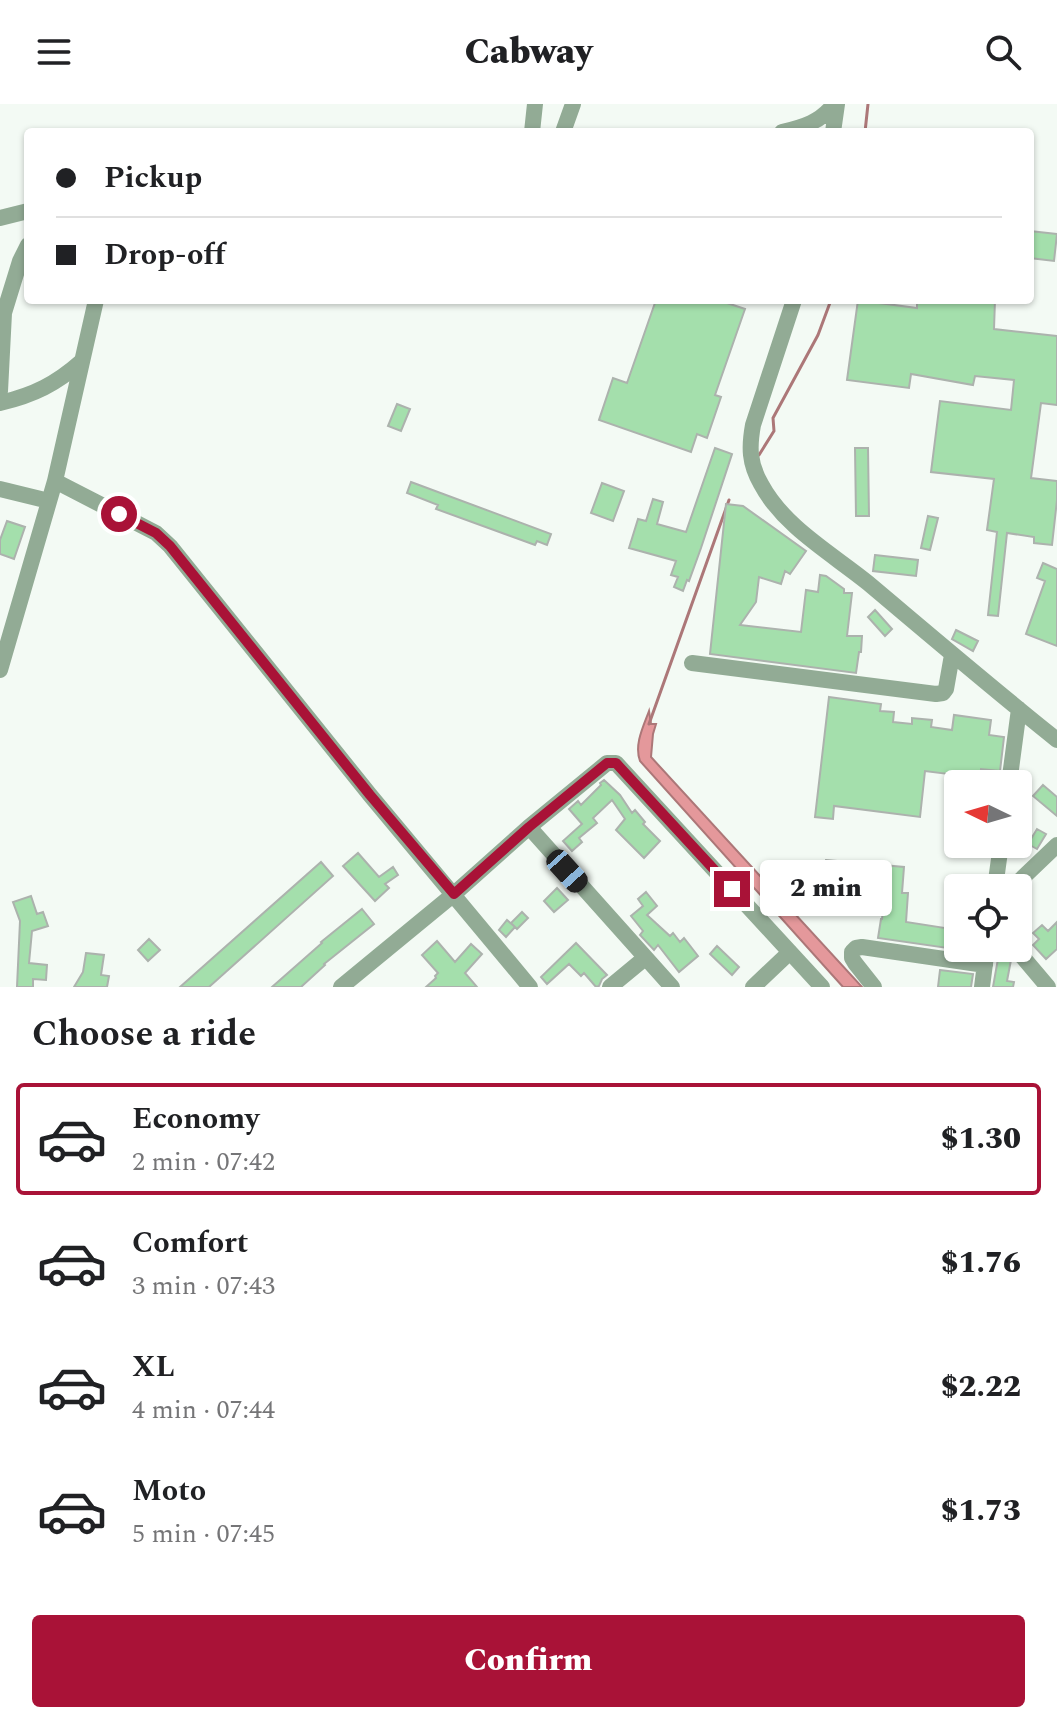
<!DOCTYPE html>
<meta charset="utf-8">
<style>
:root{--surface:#fff;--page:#f2f2f2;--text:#202124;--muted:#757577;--line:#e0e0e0;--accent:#a91237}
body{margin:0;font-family:Spectral,serif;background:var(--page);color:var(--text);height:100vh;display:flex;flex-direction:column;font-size:30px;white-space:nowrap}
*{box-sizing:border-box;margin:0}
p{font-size:26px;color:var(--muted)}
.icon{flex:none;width:44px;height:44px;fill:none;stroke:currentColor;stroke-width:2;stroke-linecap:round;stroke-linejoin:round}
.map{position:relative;height:883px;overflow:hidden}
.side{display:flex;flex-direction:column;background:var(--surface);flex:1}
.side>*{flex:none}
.hud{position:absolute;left:24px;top:24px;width:1010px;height:176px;border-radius:8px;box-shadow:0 2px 6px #0004;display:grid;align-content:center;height:176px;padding:0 32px;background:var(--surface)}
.needle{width:52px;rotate:275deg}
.controls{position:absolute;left:944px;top:666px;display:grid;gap:16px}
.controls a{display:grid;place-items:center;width:88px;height:88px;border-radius:8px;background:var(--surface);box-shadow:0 2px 6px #0004;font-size:40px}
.end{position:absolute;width:36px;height:36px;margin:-18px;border:10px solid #a91237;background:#fff;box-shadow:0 0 0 4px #fff}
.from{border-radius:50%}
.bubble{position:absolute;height:56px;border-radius:8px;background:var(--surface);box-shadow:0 2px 6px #0004;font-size:26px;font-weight:800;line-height:56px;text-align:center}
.car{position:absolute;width:24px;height:48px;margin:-24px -12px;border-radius:10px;box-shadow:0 0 6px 2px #0007;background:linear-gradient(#222 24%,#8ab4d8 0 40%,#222 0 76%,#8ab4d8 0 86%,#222 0)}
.hud b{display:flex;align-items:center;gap:28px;height:76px;font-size:30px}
.hud b+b{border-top:2px solid var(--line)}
.hud i{width:20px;height:20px;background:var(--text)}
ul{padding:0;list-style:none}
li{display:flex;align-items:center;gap:24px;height:112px;margin:0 16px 12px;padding:0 16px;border:4px solid transparent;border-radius:8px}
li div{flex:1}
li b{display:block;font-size:30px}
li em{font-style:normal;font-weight:800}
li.on{border-color:var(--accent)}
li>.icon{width:72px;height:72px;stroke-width:1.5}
h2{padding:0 32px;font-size:36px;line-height:96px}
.cta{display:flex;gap:16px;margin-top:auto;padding:16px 32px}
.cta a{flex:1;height:92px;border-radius:8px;background:var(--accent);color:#fff;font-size:32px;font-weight:800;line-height:92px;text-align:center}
header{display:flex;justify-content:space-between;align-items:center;height:104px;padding:0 32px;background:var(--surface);font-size:36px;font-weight:800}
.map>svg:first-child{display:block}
.water{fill:#e4989b;stroke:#ac7778;stroke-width:2}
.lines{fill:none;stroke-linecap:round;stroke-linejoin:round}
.stream{stroke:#ac7778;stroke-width:3}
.building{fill:#a4dfac;stroke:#acb2ad;stroke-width:2}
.minor{stroke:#92ab95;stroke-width:16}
.route{stroke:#a91237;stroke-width:10}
</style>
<header><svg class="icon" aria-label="menu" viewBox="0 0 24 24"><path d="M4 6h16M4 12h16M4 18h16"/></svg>Cabway<svg class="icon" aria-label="search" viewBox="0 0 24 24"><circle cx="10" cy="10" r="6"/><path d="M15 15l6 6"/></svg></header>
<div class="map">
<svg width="1057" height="883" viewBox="0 0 1057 883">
<rect width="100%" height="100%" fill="#f3faf4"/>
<path class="water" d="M 649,607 L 651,620 L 656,620 L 653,630 L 651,653 L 862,883 L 843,883 L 640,657 C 634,641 643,623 649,607 Z"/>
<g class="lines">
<path class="stream" d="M 865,28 L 868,0
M 759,351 L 774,327 L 773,314 L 818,231 L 831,196
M 649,620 L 729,396"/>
</g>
<path class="building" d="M 1030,127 L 1057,130 L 1054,157 L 1030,154 Z
M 656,196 L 718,196 L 745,205 L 715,291 L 721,293 L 707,334 L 697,330 L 691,348 L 599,316 L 613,274 L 627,279 Z
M 858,196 L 872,196 L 872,198 L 917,204 L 917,196 L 995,196 L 994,225 L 1057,232 L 1057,301 L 1041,299 L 1031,374 L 1057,377 L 1057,396 L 1052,441 L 1034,439 L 1034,433 L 1007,429 L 998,512 L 988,511 L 997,428 L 987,426 L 994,375 L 931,368 L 940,297 L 1011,306 L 1014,276 L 975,272 L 973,281 L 911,270 L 909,284 L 847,276 Z
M 397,300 L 410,305 L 401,327 L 388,322 Z
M 715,344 L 732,350 L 701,444 L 689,477 L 687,476 L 683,487 L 674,483 L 678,473 L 671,471 L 676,457 L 629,444 L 638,415 L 646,417 L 653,395 L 663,398 L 657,420 L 686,428 Z
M 855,344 L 868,344 L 869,412 L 856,412 Z
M 411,378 L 551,430 L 547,441 L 537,437 L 535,441 L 436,405 L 438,401 L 407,389 Z
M 602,379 L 624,387 L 613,417 L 591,409 Z
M 726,400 L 743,402 L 806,447 L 790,470 L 785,467 L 781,480 L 759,473 L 756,498 L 740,521 L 801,528 L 806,486 L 818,488 L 820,471 L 826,472 L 844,485 L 844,489 L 852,489 L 847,532 L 862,532 L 861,548 L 859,548 L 856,569 L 710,550 Z
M 928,412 L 938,414 L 930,446 L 921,444 Z
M 7,417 L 25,423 L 14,455 L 0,450 L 0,436 Z
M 875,451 L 918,456 L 916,472 L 873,467 Z
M 1043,459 L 1057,465 L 1057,542 L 1026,530 L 1045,477 L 1037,474 Z
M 875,506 L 892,525 L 885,532 L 868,513 Z
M 956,526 L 978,537 L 973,547 L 952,535 Z
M 829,593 L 881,600 L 880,607 L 894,608 L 893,618 L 912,620 L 912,614 L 932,616 L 931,623 L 952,626 L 954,611 L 991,616 L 989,631 L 1004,633 L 1000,667 L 981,665 L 980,674 L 925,667 L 920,713 L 834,702 L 833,715 L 815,713 Z
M 1022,675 L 1030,676 L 1027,698 L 1019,697 Z
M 604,676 L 620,691 L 632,709 L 635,706 L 645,718 L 643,720 L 660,737 L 644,754 L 616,726 L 625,715 L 612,696 L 593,714 L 597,719 L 579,734 L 582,738 L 572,747 L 563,737 L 582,720 L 569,705 L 578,697 L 581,701 L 601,681 L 600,679 Z
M 1043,681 L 1057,693 L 1057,712 L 1033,692 Z
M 1037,725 L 1046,730 L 1037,745 L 1028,740 Z
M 358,749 L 379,773 L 393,763 L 398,771 L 385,780 L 389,784 L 375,797 L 343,762 Z
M 826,756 L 904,763 L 902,789 L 908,789 L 906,818 L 958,826 L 958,844 L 976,844 L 975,848 L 878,834 L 881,815 L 882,815 L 885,786 L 824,781 Z
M 321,758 L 333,772 L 209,883 L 180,883 Z
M 557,784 L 568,796 L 554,808 L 544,797 Z
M 646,788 L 657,802 L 647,811 L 670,832 L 673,829 L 680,838 L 684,834 L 698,852 L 679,868 L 658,841 L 654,846 L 640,831 L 643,827 L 631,812 L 643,802 L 638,795 Z
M 31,792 L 37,810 L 43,808 L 48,822 L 32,827 L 29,859 L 47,861 L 46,876 L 33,875 L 33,883 L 17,883 L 20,817 L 13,798 Z
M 362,805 L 374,820 L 324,860 L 325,861 L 301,883 L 272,883 L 322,839 L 321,838 Z
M 522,808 L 528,814 L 517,825 L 511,819 Z
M 507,816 L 515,823 L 506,833 L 499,826 Z
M 1057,818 L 1057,845 L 1046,855 L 1033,841 L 1039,835 L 1033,829 L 1042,821 L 1048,827 Z
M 149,835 L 160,846 L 148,857 L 138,846 Z
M 437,837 L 455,858 L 471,840 L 482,850 L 465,869 L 477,883 L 426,883 L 436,874 L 435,872 L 438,869 L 422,851 Z
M 576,839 L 607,871 L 602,875 L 599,882 L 596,883 L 584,869 L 581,872 L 569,860 L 547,880 L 541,873 Z
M 717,842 L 739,863 L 732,871 L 710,850 Z
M 86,849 L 104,851 L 101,871 L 109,872 L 107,883 L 74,883 L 83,868 Z
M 999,849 L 1006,851 L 1011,856 L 1007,877 L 1014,878 L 1013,883 L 993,883 Z
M 940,866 L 973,870 L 971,883 L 938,883 Z"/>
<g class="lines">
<path class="minor" d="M 532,28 L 535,0
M 563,28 L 573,0
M 782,28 C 803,23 821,18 834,0
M 833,28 L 837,0
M 0,114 L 28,107
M 794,196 L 753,321 C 749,343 749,359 761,380 C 784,423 831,449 868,479 C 931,532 993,585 1057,636
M 0,287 L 4,209 L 20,157 L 28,141
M 0,299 C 34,291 56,280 82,257
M 55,377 L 156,429 L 170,442 L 370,691 L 530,883
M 0,385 L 49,397
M 692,559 L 936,590 L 943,589 L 946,585 L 952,551
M 0,566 L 55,377 L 96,196
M 1009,680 L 1019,605
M 529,723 L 672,883
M 995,784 L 1001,740
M 1012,784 L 1057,741
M 1015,844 L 1048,883
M 341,883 L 454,790 L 529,723 L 607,659 L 616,659 L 822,883
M 610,883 L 645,854
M 753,883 L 790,848
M 874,883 L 855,859 L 852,854 L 852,848 L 856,844 L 862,843 L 985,861
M 982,883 L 987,844"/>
</g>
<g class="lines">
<path class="route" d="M 119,410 L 156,429 L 170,442 L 370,691 L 454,790 L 529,723 L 607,659 L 616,659 L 732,785"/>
</g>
</svg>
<div class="controls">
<a><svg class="needle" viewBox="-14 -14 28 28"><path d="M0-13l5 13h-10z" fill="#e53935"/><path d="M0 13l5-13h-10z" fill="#757577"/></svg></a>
<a><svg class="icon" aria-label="locate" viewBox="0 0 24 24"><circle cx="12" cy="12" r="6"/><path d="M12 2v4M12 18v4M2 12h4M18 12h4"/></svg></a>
</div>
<i class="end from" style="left:119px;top:410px"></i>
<i class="end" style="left:732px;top:785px"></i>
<div class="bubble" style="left:760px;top:756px;width:132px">2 min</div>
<i class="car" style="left:567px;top:767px;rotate:138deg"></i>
<div class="hud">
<b><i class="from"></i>Pickup</b>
<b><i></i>Drop-off</b>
</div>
</div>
<section class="side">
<h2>Choose a ride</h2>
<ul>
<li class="on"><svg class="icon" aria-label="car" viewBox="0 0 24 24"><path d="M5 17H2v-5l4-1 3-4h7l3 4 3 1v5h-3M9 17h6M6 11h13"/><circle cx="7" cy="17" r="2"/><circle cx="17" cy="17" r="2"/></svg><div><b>Economy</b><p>2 min · 07:42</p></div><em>$1.30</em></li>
<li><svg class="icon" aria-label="car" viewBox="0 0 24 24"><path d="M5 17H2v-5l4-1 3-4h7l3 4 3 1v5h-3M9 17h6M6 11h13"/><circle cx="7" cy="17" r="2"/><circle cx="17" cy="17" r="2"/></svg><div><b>Comfort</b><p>3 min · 07:43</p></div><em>$1.76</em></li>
<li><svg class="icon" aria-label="car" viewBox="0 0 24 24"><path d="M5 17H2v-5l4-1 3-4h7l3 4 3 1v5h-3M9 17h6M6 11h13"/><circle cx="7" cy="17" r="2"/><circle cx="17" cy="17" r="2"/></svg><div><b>XL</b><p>4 min · 07:44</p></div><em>$2.22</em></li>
<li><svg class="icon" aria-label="car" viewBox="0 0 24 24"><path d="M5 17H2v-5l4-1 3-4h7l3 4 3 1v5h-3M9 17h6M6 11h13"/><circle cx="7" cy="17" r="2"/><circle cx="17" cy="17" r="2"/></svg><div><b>Moto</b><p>5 min · 07:45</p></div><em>$1.73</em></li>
</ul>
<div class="cta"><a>Confirm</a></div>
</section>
